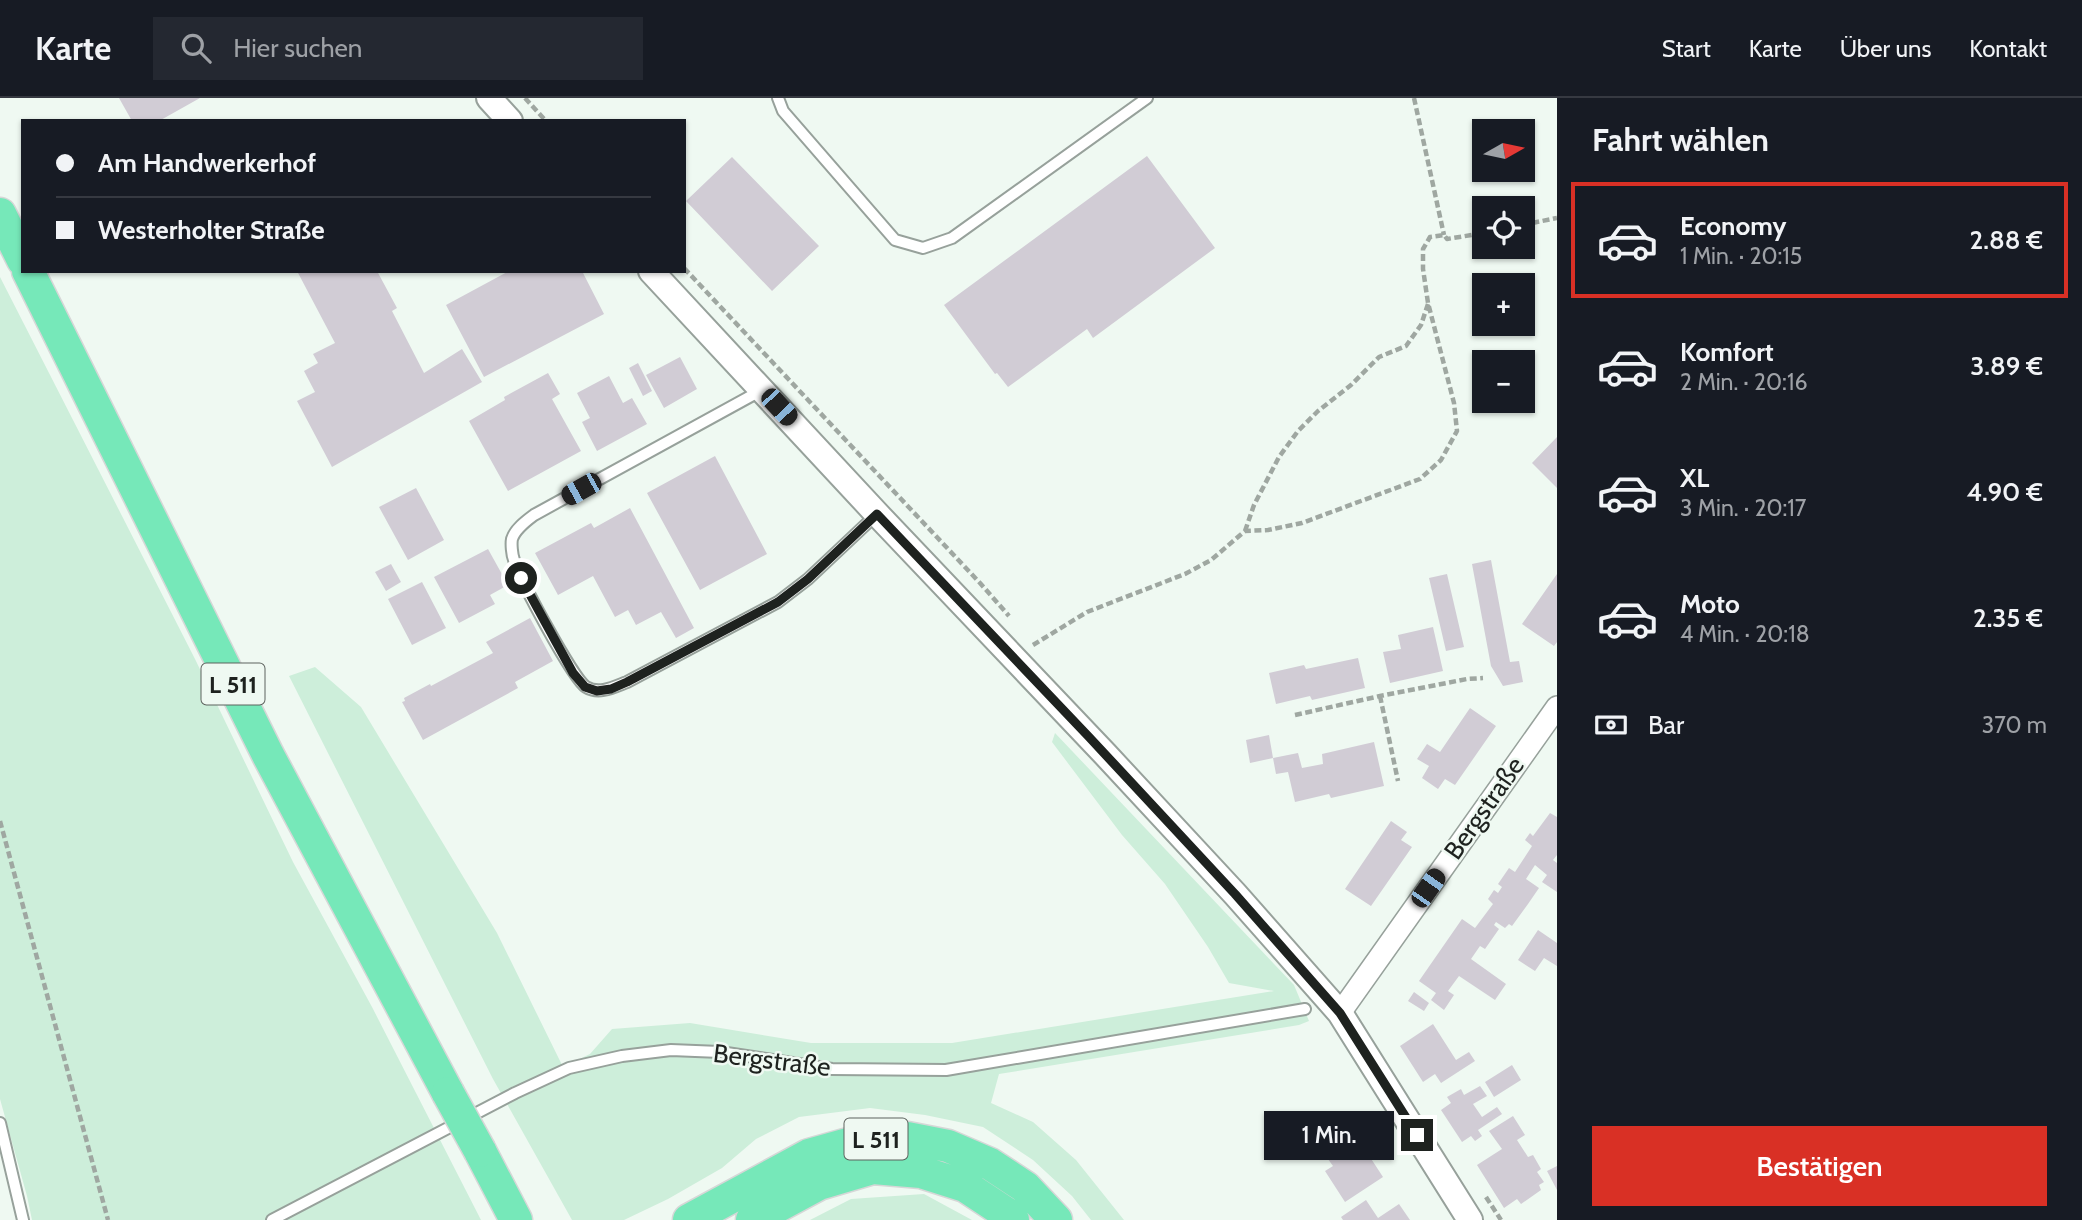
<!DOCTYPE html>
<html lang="de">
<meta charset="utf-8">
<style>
:root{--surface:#171b24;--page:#242831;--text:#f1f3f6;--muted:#9ea1a6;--line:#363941;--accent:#d93025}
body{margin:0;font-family:Cabin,sans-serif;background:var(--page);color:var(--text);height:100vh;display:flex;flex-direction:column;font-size:26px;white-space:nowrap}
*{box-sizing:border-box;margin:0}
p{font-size:23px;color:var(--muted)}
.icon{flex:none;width:38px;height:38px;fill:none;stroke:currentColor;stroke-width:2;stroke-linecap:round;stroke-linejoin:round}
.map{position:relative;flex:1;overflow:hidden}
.panel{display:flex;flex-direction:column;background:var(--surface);width:525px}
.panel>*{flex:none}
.hud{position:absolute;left:21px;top:21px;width:665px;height:154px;border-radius:0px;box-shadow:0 2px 5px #0004;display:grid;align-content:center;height:154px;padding:0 35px;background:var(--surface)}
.needle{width:46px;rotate:81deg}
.tools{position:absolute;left:1472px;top:21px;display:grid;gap:14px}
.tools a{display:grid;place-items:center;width:63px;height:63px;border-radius:0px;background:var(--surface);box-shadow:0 2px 5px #0004;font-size:35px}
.end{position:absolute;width:32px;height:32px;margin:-16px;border:9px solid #1e221f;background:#fff;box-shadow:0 0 0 4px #fff}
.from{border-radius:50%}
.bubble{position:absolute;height:49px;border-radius:0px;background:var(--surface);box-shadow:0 2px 5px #0004;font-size:23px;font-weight:600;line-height:49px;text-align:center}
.car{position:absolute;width:21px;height:42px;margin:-21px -10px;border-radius:9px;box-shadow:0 0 5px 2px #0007;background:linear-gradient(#222 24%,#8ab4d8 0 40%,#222 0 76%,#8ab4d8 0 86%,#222 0)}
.hud b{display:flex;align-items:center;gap:24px;height:66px;font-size:26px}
.hud b+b{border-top:2px solid var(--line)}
.hud i{width:18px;height:18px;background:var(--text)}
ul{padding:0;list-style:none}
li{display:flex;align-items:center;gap:21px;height:116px;margin:0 14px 10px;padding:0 21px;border:4px solid transparent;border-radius:0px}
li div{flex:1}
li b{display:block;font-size:26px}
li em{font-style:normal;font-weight:600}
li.on{border-color:var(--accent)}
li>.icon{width:63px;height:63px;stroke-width:1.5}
h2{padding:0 35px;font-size:32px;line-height:84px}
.pay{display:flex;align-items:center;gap:18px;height:77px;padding:0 35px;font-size:26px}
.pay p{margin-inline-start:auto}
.button{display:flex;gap:14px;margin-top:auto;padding:14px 35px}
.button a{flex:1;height:80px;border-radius:0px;background:var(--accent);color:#fff;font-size:28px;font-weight:600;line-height:80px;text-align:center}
header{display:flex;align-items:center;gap:42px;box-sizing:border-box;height:98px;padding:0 35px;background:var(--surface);border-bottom:2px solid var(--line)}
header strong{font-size:33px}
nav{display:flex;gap:38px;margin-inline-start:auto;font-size:24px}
.search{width:490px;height:63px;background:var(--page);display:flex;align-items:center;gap:18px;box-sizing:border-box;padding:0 24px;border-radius:0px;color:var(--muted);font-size:26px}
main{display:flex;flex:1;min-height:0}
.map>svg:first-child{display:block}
.green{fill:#cdeeda}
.building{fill:#d1ccd5}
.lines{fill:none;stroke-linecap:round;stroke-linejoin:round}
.service-casing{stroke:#97a19b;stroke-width:14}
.minor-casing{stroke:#97a19b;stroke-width:24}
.tertiary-casing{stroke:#97a19b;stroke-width:28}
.primary-casing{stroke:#d6d7d7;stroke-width:35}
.path{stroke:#9fa7a1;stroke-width:4.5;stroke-dasharray:7 3.5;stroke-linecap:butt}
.service{stroke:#fff;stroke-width:10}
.minor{stroke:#fff;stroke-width:21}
.tertiary{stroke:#fff;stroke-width:24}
.primary{stroke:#76e8b9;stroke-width:32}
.primary-bridge-casing{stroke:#d6d7d7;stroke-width:35;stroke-linecap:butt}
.primary-bridge{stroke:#76e8b9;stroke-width:32}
.route{stroke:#1e221f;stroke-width:9}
.labels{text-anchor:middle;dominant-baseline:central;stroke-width:5;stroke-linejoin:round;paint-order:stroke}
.shield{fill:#eff9f2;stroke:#5d625e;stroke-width:2}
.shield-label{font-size:24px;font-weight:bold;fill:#1e221f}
.street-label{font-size:26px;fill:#1e221f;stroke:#eff9f2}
</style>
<header>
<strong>Karte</strong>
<div class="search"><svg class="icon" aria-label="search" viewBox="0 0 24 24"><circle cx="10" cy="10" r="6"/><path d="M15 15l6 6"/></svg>Hier suchen</div>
<nav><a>Start</a><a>Karte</a><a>Über uns</a><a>Kontakt</a></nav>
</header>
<main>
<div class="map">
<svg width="1557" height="1122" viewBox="0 0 1557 1122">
<rect width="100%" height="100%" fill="#eff9f2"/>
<path class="green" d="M 0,179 L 195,561 L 293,764 L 372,909 L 481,1122 L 32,1122 L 27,1098 L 0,1001 Z
M 315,569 L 361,609 L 497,835 L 563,969 L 590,956 L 612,931 L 690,925 L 811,945 L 952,945 L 1274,893 L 1229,885 L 1208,849 L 1165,786 L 1122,737 L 1052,644 L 1055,635 L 1294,887 L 1309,923 L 1299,927 L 999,976 L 991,1005 L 1033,1024 L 1076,1062 L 1124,1122 L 1091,1122 L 1072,1098 L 1033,1062 L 983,1029 L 925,1017 L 870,1010 L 799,1019 L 756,1041 L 722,1070 L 668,1101 L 624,1122 L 572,1122 L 493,981 L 289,578 Z
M 924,1096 L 972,1122 L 810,1122 L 851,1101 Z"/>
<path class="building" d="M 119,0 L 200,0 L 159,23 L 132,23 Z
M 1147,58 L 1215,150 L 1093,240 L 1087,231 L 1008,289 L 997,275 L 995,276 L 944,207 Z
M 732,59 L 819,148 L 772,193 L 686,103 Z
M 297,173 L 377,173 L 397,210 L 392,213 L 424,275 L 462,251 L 482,284 L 332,369 L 297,303 L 315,294 L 304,273 L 318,265 L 313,256 L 335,245 Z
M 509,173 L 582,173 L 604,216 L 484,279 L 446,207 Z
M 680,259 L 697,291 L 664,310 L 646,277 Z
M 638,265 L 652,293 L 643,298 L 629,270 Z
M 548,275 L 560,296 L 552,301 L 581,353 L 508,393 L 469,323 L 505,302 L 504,299 Z
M 609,278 L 623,305 L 632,300 L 647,326 L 597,353 L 582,324 L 590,320 L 577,295 Z
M 1557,339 L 1557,390 L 1532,365 Z
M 715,358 L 767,456 L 700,492 L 647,395 Z
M 416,390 L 444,442 L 408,462 L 379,409 Z
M 630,410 L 694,530 L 676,540 L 661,514 L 636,527 L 628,512 L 615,519 L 593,478 L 558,497 L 535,455 L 591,425 L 594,430 Z
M 488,451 L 508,487 L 490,497 L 495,506 L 459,525 L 434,479 Z
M 1491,462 L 1510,564 L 1519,563 L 1523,584 L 1503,588 L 1491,568 L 1472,466 Z
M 391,466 L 401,484 L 386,493 L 375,474 Z
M 1447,476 L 1464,549 L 1446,553 L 1429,480 Z
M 1557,476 L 1557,544 L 1554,548 L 1522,526 Z
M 422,484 L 446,530 L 412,547 L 388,501 Z
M 530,520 L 553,563 L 515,584 L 518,590 L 423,642 L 402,604 L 405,603 L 404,600 L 430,586 L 431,588 L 493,555 L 486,544 Z
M 1433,529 L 1443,573 L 1390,585 L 1383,554 L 1401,551 L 1398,537 Z
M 1358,560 L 1365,590 L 1312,602 L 1310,598 L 1276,606 L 1269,575 L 1304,567 L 1306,571 Z
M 1470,610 L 1496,628 L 1455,687 L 1445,681 L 1438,691 L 1422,680 L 1429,668 L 1417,661 L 1427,646 L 1440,654 Z
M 1269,637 L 1273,660 L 1298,655 L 1302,670 L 1323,666 L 1322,656 L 1374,644 L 1384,688 L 1331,700 L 1329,696 L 1295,704 L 1288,674 L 1276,676 L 1273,660 L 1250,665 L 1246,642 Z
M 1550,715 L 1557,719 L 1557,757 L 1553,762 L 1557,765 L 1557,794 L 1542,784 L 1547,777 L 1535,767 L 1526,781 L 1539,790 L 1528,806 L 1512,828 L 1509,826 L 1505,830 L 1496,824 L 1494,827 L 1499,831 L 1485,851 L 1480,848 L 1471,861 L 1506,886 L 1495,902 L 1459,878 L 1448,893 L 1454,897 L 1444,912 L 1431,902 L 1436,895 L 1419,883 L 1462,821 L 1475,830 L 1493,806 L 1488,801 L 1494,792 L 1498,795 L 1502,789 L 1498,786 L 1509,770 L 1515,774 L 1532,748 L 1525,742 L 1530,735 L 1533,738 Z
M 1391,723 L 1407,734 L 1401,742 L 1412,749 L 1371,808 L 1345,791 Z
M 1538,832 L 1557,845 L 1557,868 L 1544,860 L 1535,873 L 1518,862 Z
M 1414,894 L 1429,905 L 1424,913 L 1408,903 Z
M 1433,926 L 1456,962 L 1469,954 L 1475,963 L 1441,985 L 1435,976 L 1423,984 L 1400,948 Z
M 1512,967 L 1521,982 L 1494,999 L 1485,984 Z
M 1480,988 L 1487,998 L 1473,1006 L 1482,1019 L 1497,1009 L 1502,1016 L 1478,1032 L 1482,1038 L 1475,1043 L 1471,1038 L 1462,1044 L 1441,1012 L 1451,1005 L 1447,999 L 1461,991 L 1464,997 Z
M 1513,1018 L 1525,1037 L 1517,1042 L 1528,1059 L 1533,1057 L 1541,1071 L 1537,1074 L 1544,1084 L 1539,1087 L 1541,1092 L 1521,1106 L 1517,1101 L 1504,1110 L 1477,1067 L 1502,1051 L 1489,1033 Z
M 1351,1030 L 1383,1079 L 1345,1104 L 1325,1073 L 1333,1068 L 1320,1050 Z
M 1557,1068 L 1557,1092 L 1547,1073 Z
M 1366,1102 L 1378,1120 L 1399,1106 L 1410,1122 L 1343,1122 L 1341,1119 Z"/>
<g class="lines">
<g class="service-casing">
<path id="service" d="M 778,0 L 783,13 L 895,142 L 923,150 L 952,140 L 1147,0
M 762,292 L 534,417 C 526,423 515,431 512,441 C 511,446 512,457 514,462 C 519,480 573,581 586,589 C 599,597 614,589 627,584 L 778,504 L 808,481 L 877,416
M 0,1025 L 23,1122
M 272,1122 L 515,995 L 569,970 L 622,958 L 671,952 L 720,954 L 832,971 L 946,972 L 1305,911"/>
</g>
<g class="minor-casing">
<path id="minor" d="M 1340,915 L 1557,609"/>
</g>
<g class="tertiary-casing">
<path id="tertiary" d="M 489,0 L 510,23
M 651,173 L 877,416 L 1105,656 L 1235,796 L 1340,915 L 1470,1122"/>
</g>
<g class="primary-casing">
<path id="primary" d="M 0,116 L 23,162
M 28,173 L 268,657 L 448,995
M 480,1053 L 516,1122
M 689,1122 L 809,1057 L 866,1041 L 907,1040 L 948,1048 L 990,1066 L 1025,1089 L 1056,1122
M 752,1122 L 819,1086 L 873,1070 L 921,1074 L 965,1088 L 1009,1117 L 1013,1122"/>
</g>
<path class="path" d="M 525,0 L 546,23
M 1414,0 L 1444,137
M 1522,127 L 1557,120
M 684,170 L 980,485 L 1009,518
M 1245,433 L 1254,407 L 1279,359 L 1298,333 L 1318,313 L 1351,287 L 1379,259 L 1406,248 L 1421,227 L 1428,206
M 1033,547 L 1087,514 L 1185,476 L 1211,462 L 1245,433 L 1268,432 L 1302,425 L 1420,381 L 1441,362 L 1457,333 L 1454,305 L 1428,205 L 1423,171 L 1423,151 L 1430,139 L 1444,137 L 1447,141 L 1484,135
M 1380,598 L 1398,683
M 1295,617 L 1380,598 L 1467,581 L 1483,580
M 0,723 L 108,1122
M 1486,1099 L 1501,1122"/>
<use href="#service" class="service"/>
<use href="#minor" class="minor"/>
<use href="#tertiary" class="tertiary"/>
<use href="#primary" class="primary"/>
<g class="primary-bridge-casing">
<path id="primary-bridge" d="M 448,995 L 480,1053"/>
</g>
<use href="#primary-bridge" class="primary-bridge"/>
</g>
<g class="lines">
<path class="route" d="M 521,480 L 573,575 L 585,589 L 597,593 L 611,591 L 627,584 L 778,504 L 808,481 L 877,416 L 1089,639 L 1235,796 L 1340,915 L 1417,1037"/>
</g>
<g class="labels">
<g class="shield">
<rect x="201.5" y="565.5" width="63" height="41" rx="5"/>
<rect x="844.5" y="1020.5" width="63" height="41" rx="5"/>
</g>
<g class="shield-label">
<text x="233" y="586">L 511</text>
<text x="876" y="1041">L 511</text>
</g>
<g class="street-label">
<text transform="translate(1484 710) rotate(-55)">Bergstraße</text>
<text transform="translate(772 962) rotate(7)">Bergstraße</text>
</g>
</g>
</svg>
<div class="tools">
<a><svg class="needle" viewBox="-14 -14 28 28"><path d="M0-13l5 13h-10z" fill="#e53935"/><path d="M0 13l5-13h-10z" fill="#9ea1a6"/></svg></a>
<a><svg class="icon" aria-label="locate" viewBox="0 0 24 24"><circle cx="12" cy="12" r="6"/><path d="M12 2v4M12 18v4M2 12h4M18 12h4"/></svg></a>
<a>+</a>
<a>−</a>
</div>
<i class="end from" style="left:521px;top:480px"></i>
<i class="end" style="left:1417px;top:1037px"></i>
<div class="bubble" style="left:1264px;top:1013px;width:130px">1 Min.</div>
<i class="car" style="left:779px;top:309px;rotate:137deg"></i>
<i class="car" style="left:581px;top:391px;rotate:241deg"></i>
<i class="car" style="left:1428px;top:790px;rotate:35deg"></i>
<div class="hud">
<b><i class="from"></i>Am Handwerkerhof</b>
<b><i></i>Westerholter Straße</b>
</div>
</div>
<section class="panel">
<h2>Fahrt wählen</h2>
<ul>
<li class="on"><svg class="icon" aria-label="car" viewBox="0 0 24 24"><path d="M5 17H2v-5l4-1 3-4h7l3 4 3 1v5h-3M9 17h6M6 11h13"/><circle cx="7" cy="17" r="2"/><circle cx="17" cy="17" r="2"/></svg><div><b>Economy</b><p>1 Min. · 20:15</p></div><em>2.88 €</em></li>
<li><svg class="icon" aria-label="car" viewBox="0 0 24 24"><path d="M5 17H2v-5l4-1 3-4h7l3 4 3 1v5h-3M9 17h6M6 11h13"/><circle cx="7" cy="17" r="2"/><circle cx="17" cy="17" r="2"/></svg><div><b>Komfort</b><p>2 Min. · 20:16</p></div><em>3.89 €</em></li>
<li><svg class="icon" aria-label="car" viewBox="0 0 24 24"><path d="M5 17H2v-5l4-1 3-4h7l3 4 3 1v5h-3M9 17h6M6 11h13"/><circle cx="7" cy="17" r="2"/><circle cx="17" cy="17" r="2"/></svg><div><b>XL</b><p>3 Min. · 20:17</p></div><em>4.90 €</em></li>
<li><svg class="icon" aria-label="car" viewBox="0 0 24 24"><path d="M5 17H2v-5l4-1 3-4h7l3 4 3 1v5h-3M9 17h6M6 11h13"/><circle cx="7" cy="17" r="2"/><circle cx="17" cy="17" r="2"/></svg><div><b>Moto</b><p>4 Min. · 20:18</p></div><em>2.35 €</em></li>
</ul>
<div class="pay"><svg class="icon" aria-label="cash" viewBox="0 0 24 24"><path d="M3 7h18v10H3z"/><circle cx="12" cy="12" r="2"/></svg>Bar<p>370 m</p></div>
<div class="button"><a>Bestätigen</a></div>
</section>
</main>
